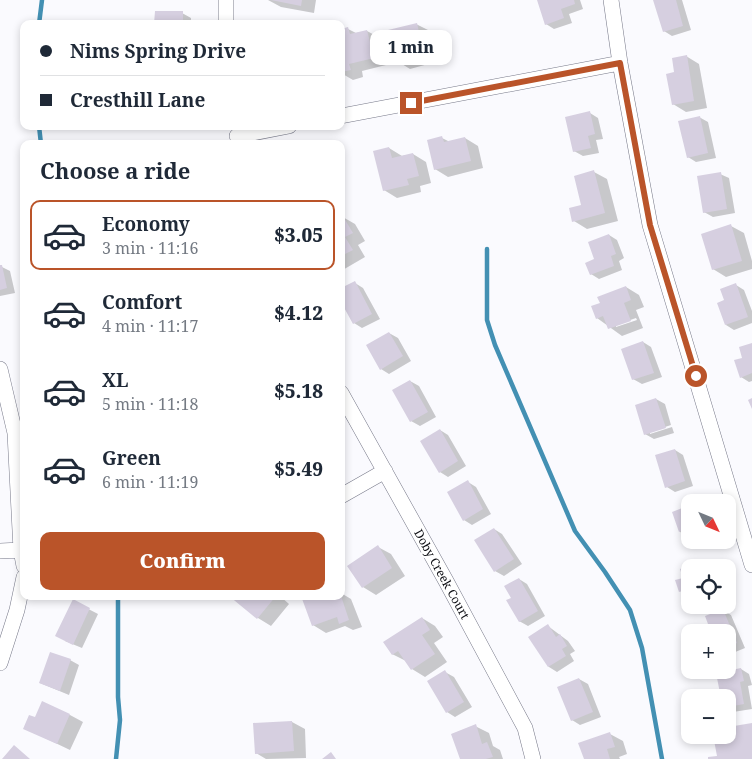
<!DOCTYPE html>
<meta charset="utf-8">
<style>
:root{--surface:#fff;--page:#f2f2f3;--text:#1f2937;--muted:#747a83;--line:#e0e1e3;--accent:#ba5429}
body{margin:0;font-family:"Noto Serif",serif;background:var(--page);color:var(--text);height:100vh;display:flex;flex-direction:column;font-size:19px;white-space:nowrap}
*{box-sizing:border-box;margin:0}
p{font-size:16px;color:var(--muted)}
.icon{flex:none;width:28px;height:28px;fill:none;stroke:currentColor;stroke-width:2;stroke-linecap:round;stroke-linejoin:round}
.map{position:relative;flex:1;overflow:hidden}
.side{position:absolute;left:20px;top:140px;width:325px;height:460px;display:flex;flex-direction:column;background:var(--surface);border-radius:10px;box-shadow:0 2px 8px #0003}
.side>*{flex:none}
.hud{position:absolute;left:20px;top:20px;width:325px;height:110px;border-radius:10px;box-shadow:0 2px 8px #0003;display:grid;align-content:center;height:110px;padding:0 20px;background:var(--surface)}
.needle{width:32px;rotate:133deg}
.fabs{position:absolute;left:681px;top:494px;display:grid;gap:10px}
.fabs a{display:grid;place-items:center;width:55px;height:55px;border-radius:10px;background:var(--surface);box-shadow:0 2px 8px #0003;font-size:25px}
.end{position:absolute;width:22px;height:22px;margin:-11px;border:6px solid #ba5429;background:#fff;box-shadow:0 0 0 2px #fff}
.from{border-radius:50%}
.bubble{position:absolute;height:35px;border-radius:10px;background:var(--surface);box-shadow:0 2px 8px #0003;font-size:16px;font-weight:800;line-height:35px;text-align:center}
.hud b{display:flex;align-items:center;gap:18px;height:48px;font-size:19px}
.hud b+b{border-top:1px solid var(--line)}
.hud i{width:12px;height:12px;background:var(--text)}
ul{padding:0;list-style:none}
li{display:flex;align-items:center;gap:15px;height:70px;margin:0 10px 8px;padding:0 10px;border:2px solid transparent;border-radius:10px}
li div{flex:1}
li b{display:block;font-size:19px}
li em{font-style:normal;font-weight:800}
li.active{border-color:var(--accent)}
li>.icon{width:45px;height:45px;stroke-width:1.5}
h2{padding:0 20px;font-size:22px;line-height:60px}
.primary-button{display:flex;gap:10px;margin-top:auto;padding:10px 20px}
.primary-button a{flex:1;height:58px;border-radius:10px;background:var(--accent);color:#fff;font-size:20px;font-weight:800;line-height:58px;text-align:center}
.map>svg:first-child{display:block}
.shadow{fill:#0003;fill-rule:evenodd}
.lines{fill:none;stroke-linecap:round;stroke-linejoin:round}
.stream{stroke:#4390b3;stroke-width:4.5}
.building{fill:#d6cfe0}
.street-casing{stroke:#777989;stroke-width:16}
.street{stroke:#fff;stroke-width:15}
.route{stroke:#ba5429;stroke-width:6}
.labels{text-anchor:middle;dominant-baseline:central;stroke-width:4;stroke-linejoin:round;paint-order:stroke}
.street-label{font-size:12px;fill:#0d0e13;stroke:#fff}
</style>
<div class="map">
<svg width="752" height="759" viewBox="0 0 752 759">
<rect width="100%" height="100%" fill="#fafafe"/>
<path class="shadow" d="M 268,0 L 316,0 L 314,13 L 281,7 Z
M 538,0 L 580,0 L 583,9 L 569,14 L 572,23 L 554,29 L 546,24 Z
M 657,0 L 682,0 L 691,30 L 672,36 L 664,31 Z
M 182,13 L 191,18 L 191,24 L 156,24 Z
M 416,24 L 430,31 L 431,35 L 437,39 L 443,60 L 410,69 L 397,61 Z
M 348,29 L 356,33 L 367,31 L 380,38 L 386,65 L 362,71 L 363,77 L 353,80 L 341,73 L 341,30 Z
M 686,56 L 699,64 L 707,108 L 686,112 L 673,104 L 675,73 Z
M 590,113 L 598,118 L 603,139 L 596,140 L 599,153 L 583,156 L 574,151 Z
M 699,117 L 708,122 L 716,158 L 696,162 L 688,157 Z
M 442,138 L 450,142 L 465,138 L 478,146 L 483,168 L 448,177 L 435,169 Z
M 389,148 L 402,156 L 413,154 L 426,162 L 431,183 L 420,186 L 421,192 L 397,198 L 384,190 Z
M 594,172 L 607,179 L 618,221 L 587,229 L 574,221 L 583,206 Z
M 720,174 L 729,178 L 735,213 L 713,217 L 704,212 Z
M 341,216 L 355,224 L 365,241 L 358,245 L 365,257 L 341,271 Z
M 731,226 L 744,233 L 752,261 L 752,269 L 726,277 L 713,269 Z
M 609,235 L 617,240 L 624,258 L 619,261 L 622,270 L 599,279 L 591,274 Z
M 0,266 L 10,271 L 15,293 L 0,296 Z
M 355,283 L 363,288 L 380,319 L 362,328 L 354,323 Z
M 736,285 L 744,290 L 752,311 L 752,323 L 734,330 L 726,325 Z
M 626,287 L 639,295 L 644,307 L 636,310 L 643,328 L 622,336 L 597,318 L 601,304 ZM 636,318 L 637,320 L 616,327 L 616,325 Z
M 389,333 L 398,338 L 411,361 L 389,374 L 381,369 Z
M 643,342 L 651,347 L 662,377 L 642,384 L 633,379 Z
M 752,344 L 752,381 L 749,382 L 741,377 L 744,358 Z
M 410,381 L 419,386 L 436,417 L 420,426 L 411,421 Z
M 656,399 L 665,404 L 671,425 L 650,432 L 650,434 L 672,427 L 674,433 L 654,439 L 645,434 Z
M 440,430 L 448,435 L 466,466 L 448,477 L 440,472 Z
M 675,450 L 683,455 L 693,486 L 675,492 L 667,487 Z
M 468,482 L 476,487 L 491,514 L 472,525 L 464,520 Z
M 690,507 L 690,540 L 712,540 L 713,542 L 695,548 L 686,543 L 683,533 L 680,532 Z
M 494,529 L 502,534 L 522,564 L 504,576 L 495,571 Z
M 378,547 L 391,554 L 405,576 L 376,595 L 363,587 Z
M 708,560 L 721,568 L 690,568 L 690,597 L 680,591 L 684,578 L 681,570 Z
M 519,579 L 527,584 L 545,616 L 528,626 L 519,621 L 513,598 Z
M 728,585 L 732,599 L 728,600 Z
M 341,593 L 351,599 L 362,627 L 353,630 L 345,626 L 326,633 L 313,625 L 302,596 L 341,596 Z
M 231,596 L 280,596 L 289,604 L 271,626 L 258,618 Z
M 73,601 L 98,614 L 82,648 L 65,641 Z
M 699,605 L 715,605 L 705,608 Z
M 722,610 L 731,615 L 745,648 L 728,655 L 728,632 L 713,632 L 706,617 Z
M 422,618 L 435,626 L 443,637 L 434,643 L 447,662 L 425,677 L 412,669 L 406,661 L 392,654 Z
M 548,626 L 568,641 L 575,651 L 570,654 L 574,661 L 557,672 L 549,667 L 530,637 Z
M 70,660 L 79,665 L 69,695 L 40,683 Z
M 741,669 L 749,674 L 752,685 L 748,686 L 752,709 L 733,712 L 728,709 L 728,698 Z
M 445,672 L 454,677 L 472,707 L 455,717 L 447,712 Z
M 579,679 L 588,684 L 601,717 L 580,725 L 572,720 Z
M 70,715 L 83,722 L 70,750 L 24,728 L 35,719 Z
M 292,722 L 305,729 L 306,758 L 266,759 L 256,753 Z
M 475,726 L 489,733 L 493,746 L 500,750 L 503,759 L 461,759 Z
M 610,734 L 623,741 L 627,754 L 619,757 L 620,759 L 584,759 Z"/>
<g class="lines">
<path class="stream" d="M 39,24 L 42,0
M 39,126 L 41,144
M 487,249 L 487,320 L 495,345 L 575,531 L 605,572 L 630,610 L 642,648 L 662,759
M 116,759 L 120,720 L 118,697 L 118,596"/>
</g>
<path class="building" d="M 271,0 L 302,0 L 301,6 Z
M 537,0 L 574,0 L 575,4 L 561,9 L 564,18 L 545,25 Z
M 653,0 L 676,0 L 683,26 L 663,32 Z
M 155,11 L 183,11 L 183,24 L 154,24 Z
M 417,23 L 419,32 L 425,30 L 430,53 L 396,62 L 388,30 Z
M 348,27 L 350,34 L 367,30 L 374,58 L 349,64 L 351,70 L 341,72 L 341,29 Z
M 687,55 L 694,101 L 672,105 L 666,74 L 674,72 L 672,58 Z
M 590,111 L 595,134 L 588,136 L 591,148 L 573,152 L 565,117 Z
M 700,116 L 708,153 L 687,158 L 678,121 Z
M 442,136 L 444,142 L 465,137 L 471,161 L 434,170 L 427,140 Z
M 389,147 L 392,158 L 413,153 L 419,176 L 407,179 L 409,185 L 383,191 L 373,151 Z
M 594,170 L 605,213 L 572,222 L 569,208 L 581,205 L 574,176 Z
M 721,172 L 727,209 L 703,213 L 697,176 Z
M 341,213 L 353,233 L 345,237 L 353,250 L 341,256 Z
M 731,224 L 742,261 L 712,270 L 701,234 Z
M 609,234 L 616,254 L 611,256 L 614,266 L 590,275 L 585,263 L 594,259 L 588,242 Z
M 0,265 L 2,265 L 7,288 L 0,290 Z
M 355,281 L 372,314 L 353,324 L 341,302 L 341,288 Z
M 736,283 L 748,317 L 725,325 L 717,303 L 724,300 L 720,289 Z
M 626,286 L 631,300 L 624,303 L 631,321 L 608,329 L 603,316 L 596,319 L 591,306 L 600,303 L 597,297 Z
M 389,332 L 403,356 L 380,370 L 366,345 Z
M 643,341 L 654,373 L 632,380 L 621,349 Z
M 752,343 L 752,373 L 740,378 L 734,360 L 742,358 L 739,347 Z
M 410,380 L 428,412 L 410,422 L 392,390 Z
M 656,398 L 666,428 L 644,435 L 635,405 Z
M 752,398 L 752,409 L 748,400 Z
M 440,429 L 458,461 L 439,473 L 420,441 Z
M 675,449 L 685,481 L 665,488 L 655,455 Z
M 468,480 L 483,509 L 463,521 L 447,492 Z
M 690,505 L 690,540 L 695,540 L 685,544 L 681,531 L 679,532 L 672,512 Z
M 494,528 L 514,559 L 494,572 L 474,540 Z
M 378,545 L 392,568 L 362,588 L 347,566 Z
M 709,559 L 712,568 L 690,568 L 690,598 L 686,589 L 679,592 L 675,580 L 683,578 L 680,569 Z
M 519,578 L 538,611 L 519,622 L 506,600 L 511,598 L 504,586 Z
M 229,596 L 276,596 L 257,619 Z
M 301,596 L 341,596 L 349,620 L 339,624 L 337,617 L 312,626 Z
M 73,599 L 90,608 L 73,645 L 55,636 Z
M 723,609 L 737,643 L 728,647 L 728,632 L 711,632 L 705,616 Z
M 422,617 L 430,630 L 422,635 L 435,654 L 411,670 L 398,651 L 392,655 L 383,642 Z
M 548,624 L 556,637 L 560,634 L 567,646 L 562,649 L 566,656 L 548,667 L 528,637 Z
M 50,652 L 71,659 L 60,691 L 39,683 Z
M 741,668 L 744,681 L 740,682 L 744,704 L 728,707 L 728,698 L 721,698 L 716,673 Z
M 445,670 L 464,702 L 446,713 L 427,681 Z
M 579,678 L 593,712 L 571,721 L 557,687 Z
M 42,701 L 70,714 L 57,744 L 23,729 L 29,715 L 35,717 Z
M 292,721 L 294,751 L 255,754 L 253,723 Z
M 752,723 L 752,759 L 708,759 L 708,757 L 717,756 L 713,735 L 728,735 L 728,727 Z
M 476,724 L 482,744 L 487,742 L 493,757 L 486,759 L 460,759 L 451,734 Z
M 610,732 L 615,747 L 607,749 L 610,759 L 584,759 L 578,743 Z
M 14,745 L 30,759 L 2,759 Z
M 331,752 L 336,759 L 322,759 Z"/>
<g class="lines">
<g class="street-casing">
<path id="street" d="M 611,0 L 620,63 L 650,225 L 752,565
M 226,24 L 226,0
M 341,116 L 620,63
M 237,136 L 289,126
M 0,369 L 15,433 L 21,550 L 24,566
M 341,393 L 446,581 L 525,728 L 533,759
M 341,496 L 385,471
M 0,551 L 21,550
M 0,663 L 17,610 L 24,577"/>
</g>
<use href="#street" class="street"/>
</g>
<g class="lines">
<path class="route" d="M 411,103 L 620,63 L 650,225 L 696,376"/>
</g>
<g class="labels">
<g class="street-label">
<text transform="translate(442 574) rotate(61)">Doby Creek Court</text>
</g>
</g>
</svg>
<div class="fabs">
<a><svg class="needle" viewBox="-14 -14 28 28"><path d="M0-13l5 13h-10z" fill="#e53935"/><path d="M0 13l5-13h-10z" fill="#747a83"/></svg></a>
<a><svg class="icon" aria-label="locate" viewBox="0 0 24 24"><circle cx="12" cy="12" r="6"/><path d="M12 2v4M12 18v4M2 12h4M18 12h4"/></svg></a>
<a>+</a>
<a>−</a>
</div>
<i class="end from" style="left:696px;top:376px"></i>
<i class="end" style="left:411px;top:103px"></i>
<div class="bubble" style="left:370px;top:30px;width:82px">1 min</div>
<div class="hud">
<b><i class="from"></i>Nims Spring Drive</b>
<b><i></i>Cresthill Lane</b>
</div>
<section class="side">
<h2>Choose a ride</h2>
<ul>
<li class="active"><svg class="icon" aria-label="car" viewBox="0 0 24 24"><path d="M5 17H2v-5l4-1 3-4h7l3 4 3 1v5h-3M9 17h6M6 11h13"/><circle cx="7" cy="17" r="2"/><circle cx="17" cy="17" r="2"/></svg><div><b>Economy</b><p>3 min · 11:16</p></div><em>$3.05</em></li>
<li><svg class="icon" aria-label="car" viewBox="0 0 24 24"><path d="M5 17H2v-5l4-1 3-4h7l3 4 3 1v5h-3M9 17h6M6 11h13"/><circle cx="7" cy="17" r="2"/><circle cx="17" cy="17" r="2"/></svg><div><b>Comfort</b><p>4 min · 11:17</p></div><em>$4.12</em></li>
<li><svg class="icon" aria-label="car" viewBox="0 0 24 24"><path d="M5 17H2v-5l4-1 3-4h7l3 4 3 1v5h-3M9 17h6M6 11h13"/><circle cx="7" cy="17" r="2"/><circle cx="17" cy="17" r="2"/></svg><div><b>XL</b><p>5 min · 11:18</p></div><em>$5.18</em></li>
<li><svg class="icon" aria-label="car" viewBox="0 0 24 24"><path d="M5 17H2v-5l4-1 3-4h7l3 4 3 1v5h-3M9 17h6M6 11h13"/><circle cx="7" cy="17" r="2"/><circle cx="17" cy="17" r="2"/></svg><div><b>Green</b><p>6 min · 11:19</p></div><em>$5.49</em></li>
</ul>
<div class="primary-button"><a>Confirm</a></div>
</section>
</div>
